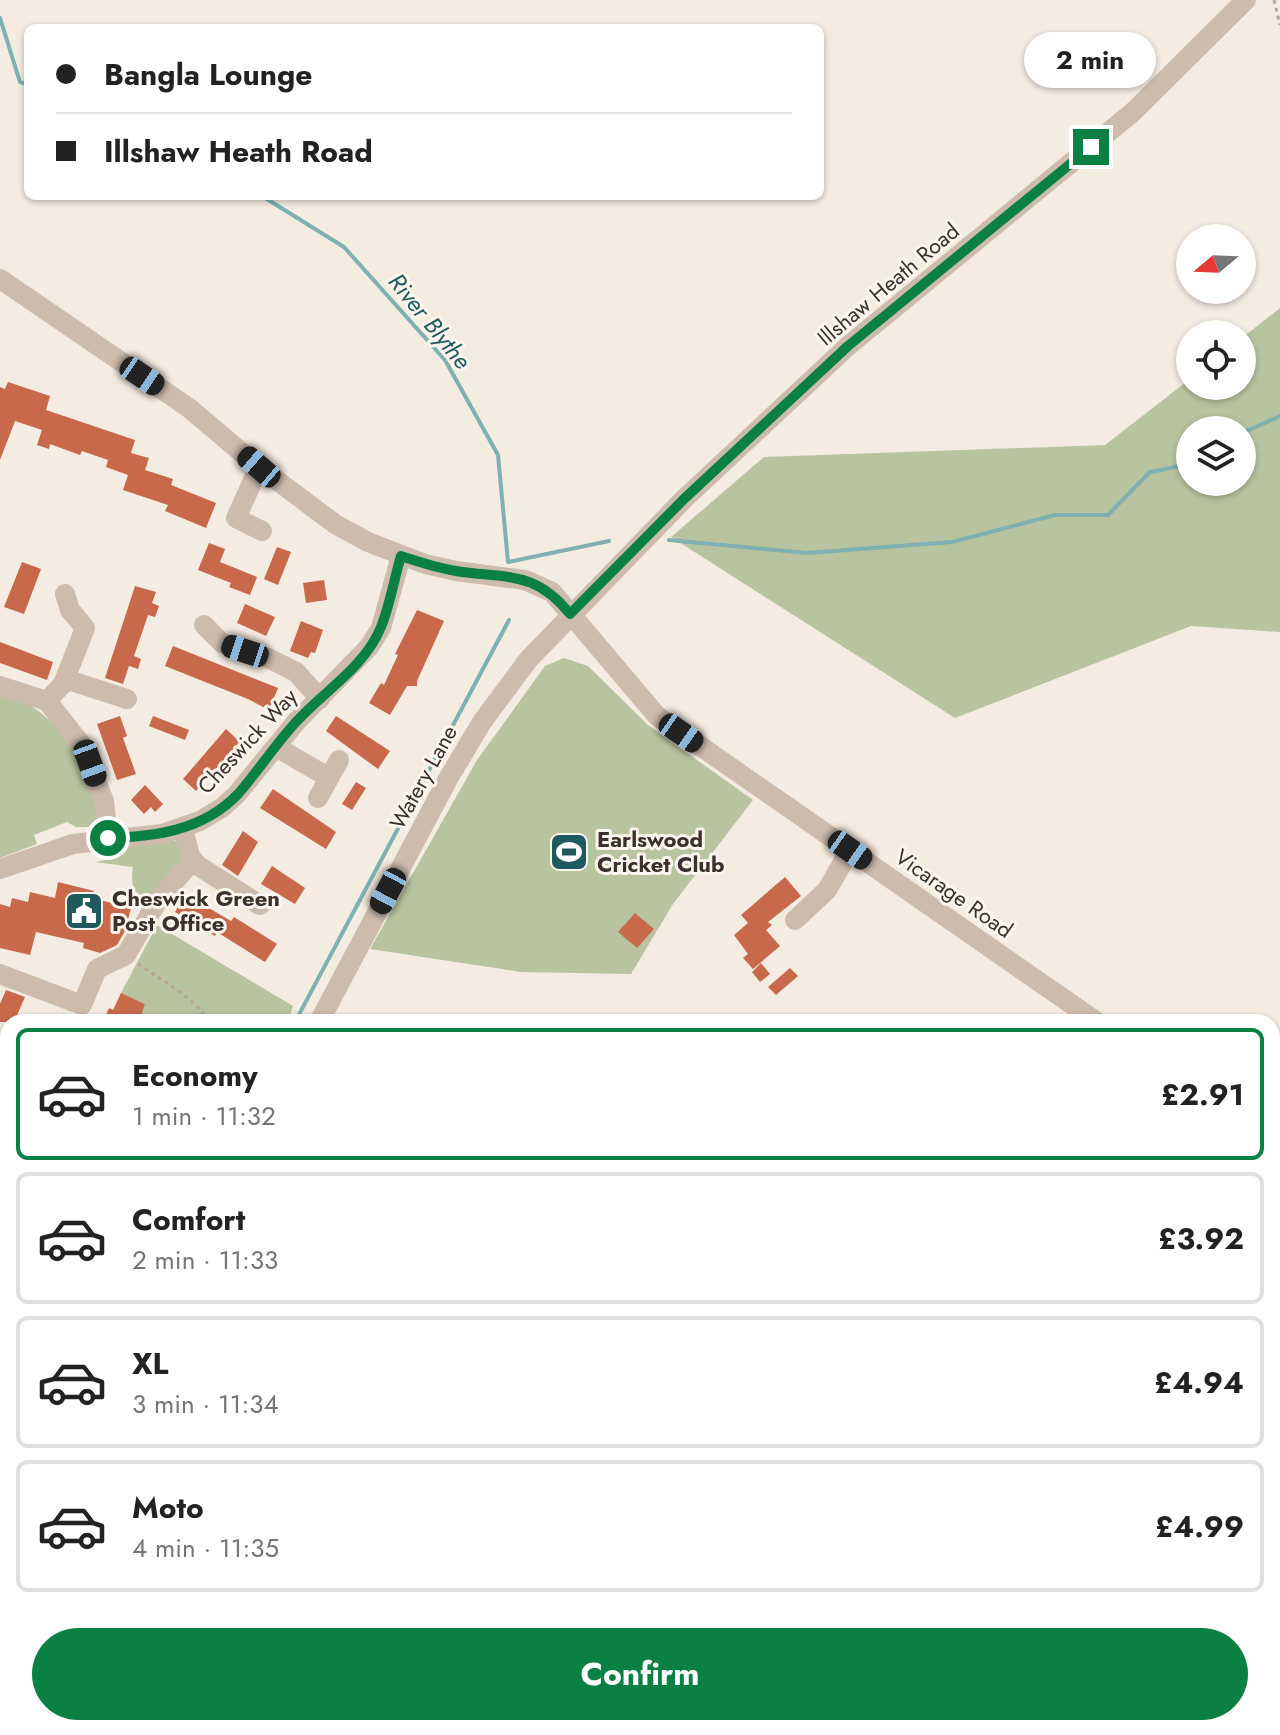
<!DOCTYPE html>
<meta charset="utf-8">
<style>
:root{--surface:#fff;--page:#f6f6f6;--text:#222;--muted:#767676;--line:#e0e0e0;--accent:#0b8043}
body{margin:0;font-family:Jost,sans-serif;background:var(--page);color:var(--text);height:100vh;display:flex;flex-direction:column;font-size:30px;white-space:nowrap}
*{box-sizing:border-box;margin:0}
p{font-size:26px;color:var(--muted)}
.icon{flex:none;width:44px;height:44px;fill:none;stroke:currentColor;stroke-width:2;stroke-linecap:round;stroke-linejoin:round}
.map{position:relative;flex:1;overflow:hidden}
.drawer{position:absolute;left:0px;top:1014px;width:1280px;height:722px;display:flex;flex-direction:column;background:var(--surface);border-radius:24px 24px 0 0;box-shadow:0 2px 6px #0004}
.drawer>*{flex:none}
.top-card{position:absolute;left:24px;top:24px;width:800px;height:176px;border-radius:12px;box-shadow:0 2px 6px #0004;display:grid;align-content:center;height:176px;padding:0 32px;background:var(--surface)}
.needle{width:52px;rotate:251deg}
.controls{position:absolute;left:1176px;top:224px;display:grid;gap:16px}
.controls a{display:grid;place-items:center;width:80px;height:80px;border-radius:50%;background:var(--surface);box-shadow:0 2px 6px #0004;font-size:40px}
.end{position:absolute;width:36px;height:36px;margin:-18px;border:10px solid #0b8043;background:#fff;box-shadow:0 0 0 4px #fff}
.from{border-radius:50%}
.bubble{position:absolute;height:56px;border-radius:28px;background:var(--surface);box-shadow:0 2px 6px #0004;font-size:26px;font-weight:700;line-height:56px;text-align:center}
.car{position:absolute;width:24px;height:48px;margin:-24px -12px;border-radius:10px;box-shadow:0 0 6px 2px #0007;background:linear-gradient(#222 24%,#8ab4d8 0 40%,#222 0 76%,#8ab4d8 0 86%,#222 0)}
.top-card b{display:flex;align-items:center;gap:28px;height:76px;font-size:30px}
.top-card b+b{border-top:2px solid var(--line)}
.top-card i{width:20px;height:20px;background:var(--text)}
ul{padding:14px 0 0;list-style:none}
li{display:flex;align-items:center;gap:24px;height:132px;margin:0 16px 12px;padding:0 16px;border:4px solid var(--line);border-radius:12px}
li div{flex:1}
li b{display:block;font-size:30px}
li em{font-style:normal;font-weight:700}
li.selected{border-color:var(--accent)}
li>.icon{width:72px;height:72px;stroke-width:1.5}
.primary-button{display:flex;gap:16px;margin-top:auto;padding:16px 32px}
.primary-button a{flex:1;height:92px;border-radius:48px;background:var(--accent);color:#fff;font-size:32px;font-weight:700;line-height:92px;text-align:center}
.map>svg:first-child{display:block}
.green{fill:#b8c4a0;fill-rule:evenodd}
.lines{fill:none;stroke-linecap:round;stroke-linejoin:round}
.stream{stroke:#7fb0b2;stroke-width:4}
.building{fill:#c8694b}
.path{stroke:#b9a596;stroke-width:3;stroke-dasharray:4 4;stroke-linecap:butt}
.minor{stroke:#cdbbac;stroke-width:20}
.major{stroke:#7d675c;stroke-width:20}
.route{stroke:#0b8043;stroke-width:10}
.labels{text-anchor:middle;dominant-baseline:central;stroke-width:6;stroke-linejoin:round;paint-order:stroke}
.street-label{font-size:22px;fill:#3b302b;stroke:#fbf5ee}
.poi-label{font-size:22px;font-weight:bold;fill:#3b302b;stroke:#fbf5ee;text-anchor:start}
.water-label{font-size:24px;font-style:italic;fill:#1f5a5e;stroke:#fbf5ee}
</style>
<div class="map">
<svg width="1280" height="1735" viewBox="0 0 1280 1735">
<rect width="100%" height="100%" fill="#f4ebe1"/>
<path class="green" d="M 1280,308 L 1280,632 L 1191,626 L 955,718 L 671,537 L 764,457 L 1105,445 L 1190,379 L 1190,386 L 1242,386 L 1242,338 ZM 1242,430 L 1242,482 L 1190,482 L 1190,430 Z
M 564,658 L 588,666 L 648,725 L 753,800 L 673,904 L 631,974 L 521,972 L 370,949 L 477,760 L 545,666 Z
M 0,694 C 10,698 21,700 30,705 C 69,731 97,774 97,821 L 89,827 L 76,827 L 67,822 L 34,835 L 37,844 L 0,858 Z
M 170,840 L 178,841 L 183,857 L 154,894 C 133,902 130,883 133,867 L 95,862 L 115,858 L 118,847 Z
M 157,925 L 293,1006 L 288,1022 L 137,1022 L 145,1004 L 121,993 Z
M 0,1356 L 8,1370 L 8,1577 L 0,1585 Z
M 678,1728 L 752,1728 L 763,1735 L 693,1735 Z"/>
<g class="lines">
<path class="stream" d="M 0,18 L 20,82 L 28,85
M 262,196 L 344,247 L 445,360 L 498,455 L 508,562 L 609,541
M 1242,433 L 1280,416
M 669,540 L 807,553 L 952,542 L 1055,515 L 1108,515 L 1150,472 L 1190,464
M 295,1022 L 509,620
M 0,1202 L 8,1200
M 718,1728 L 732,1735"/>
</g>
<path class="building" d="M 8,382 L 50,396 L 46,410 L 135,440 L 131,453 L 149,458 L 145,470 L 173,479 L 171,485 L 216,503 L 206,528 L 165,511 L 168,505 L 123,490 L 128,475 L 106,467 L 108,460 L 82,451 L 80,455 L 50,444 L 49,449 L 37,445 L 42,430 L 15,421 L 0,460 L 0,387 L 5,389 Z
M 209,543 L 225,549 L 220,562 L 257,577 L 250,595 L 229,587 L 231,583 L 198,570 Z
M 277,547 L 291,552 L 278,585 L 264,579 Z
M 22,562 L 41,569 L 24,614 L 4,607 Z
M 324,580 L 327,600 L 306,603 L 303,583 Z
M 135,586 L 156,592 L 152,603 L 159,606 L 155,617 L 148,615 L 134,656 L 141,659 L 138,669 L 129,666 L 123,684 L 105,678 Z
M 245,604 L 275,617 L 266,636 L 237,623 Z
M 417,610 L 444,621 L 417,681 L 417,686 L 407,686 L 390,715 L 369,703 L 381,683 L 384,685 L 398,655 L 395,654 Z
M 301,621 L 323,630 L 315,653 L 311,652 L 308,658 L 290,651 Z
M 0,642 L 53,662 L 47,680 L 0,663 Z
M 173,646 L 278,688 L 269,710 L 248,699 L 165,666 Z
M 120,716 L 127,736 L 123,738 L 136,774 L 117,780 L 97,724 Z
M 153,716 L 189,730 L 185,740 L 149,726 Z
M 336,716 L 390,751 L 378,769 L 326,731 Z
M 226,729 L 240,742 L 196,791 L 183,779 Z
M 356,782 L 366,788 L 352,810 L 342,804 Z
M 145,785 L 163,804 L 155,812 L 151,807 L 144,814 L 131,800 Z
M 273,789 L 336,832 L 326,849 L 260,808 Z
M 243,831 L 258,842 L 238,876 L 222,865 Z
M 272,866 L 305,888 L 295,904 L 261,884 Z
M 785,877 L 801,896 L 768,922 L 772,925 L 766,930 L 780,946 L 753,969 L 743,958 L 748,954 L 734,935 L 748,923 L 741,915 Z
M 58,882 L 94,891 L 92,898 L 131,908 L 125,931 L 117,945 L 100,953 L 83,948 L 84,943 L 36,932 L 30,955 L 0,948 L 0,904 L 10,907 L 12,898 L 28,902 L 30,892 L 55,898 Z
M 185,894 L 231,921 L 234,917 L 277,944 L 265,962 L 217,932 L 215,936 L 175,912 Z
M 635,913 L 654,929 L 637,948 L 618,932 Z
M 761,963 L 770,974 L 760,982 L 752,972 Z
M 790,968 L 798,976 L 776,995 L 768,987 Z
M 6,990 L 25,997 L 14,1022 L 0,1022 L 0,1004 Z
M 121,993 L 145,1004 L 139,1022 L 103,1022 L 109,1008 L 113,1010 Z"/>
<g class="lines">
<path class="path" d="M 1274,0 L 1280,25
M 138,964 C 157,977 200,1001 208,1022
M 0,1305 L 5,1302 L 1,1297
M 1272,1534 L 1280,1525
M 1202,1735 L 1204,1728"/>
<path class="minor" d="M 0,279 L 189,408 L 259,467 L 335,524 L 368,542 L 425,564 L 456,571 L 525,580 L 552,592 L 657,716 L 1097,1022
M 259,467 L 236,518 L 262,531
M 204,625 L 222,643 L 268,658 L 296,672 L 320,699
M 65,679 L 127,699
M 0,686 L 47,701 L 81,744 L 104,801 L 108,838
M 47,701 L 63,684 L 85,628 L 70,610 L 65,594
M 276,747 L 328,777
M 318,798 L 339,760
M 183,828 L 190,856 L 197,865 L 260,905
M 0,869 L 73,844 L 162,834 L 200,821 L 223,807 L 237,794 L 296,722 L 369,647 L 381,628 L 401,556
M 795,920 L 827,890 L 850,850
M 0,974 L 82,1005 L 97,969 L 126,955 L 157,902 L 193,860
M 319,1022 L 448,779 L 482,722 L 528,660 L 684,499 L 848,346 L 1133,112 L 1246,0
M 0,1067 L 8,1071
M 1272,1140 L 1280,1145
M 0,1237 L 8,1253
M 0,1280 L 8,1274"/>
<path class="major" d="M 1272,1399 L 1280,1398
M 336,1735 L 341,1728"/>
</g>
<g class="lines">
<path class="route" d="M 108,838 C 155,837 204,830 238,794 C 258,771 275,745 296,722 C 323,692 365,667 381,627 C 390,605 394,579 401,556 C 419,562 437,568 456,571 C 507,579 535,570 570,614 L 684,499 L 848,346 L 1091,147"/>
</g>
<defs>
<g id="stadium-square" transform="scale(2)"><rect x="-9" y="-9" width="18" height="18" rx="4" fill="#1f5a5e" stroke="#fbf5ee"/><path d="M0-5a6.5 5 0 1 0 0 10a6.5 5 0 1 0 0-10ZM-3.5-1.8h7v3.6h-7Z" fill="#fff"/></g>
<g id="civic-square" transform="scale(2)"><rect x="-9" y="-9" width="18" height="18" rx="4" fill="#1f5a5e" stroke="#fbf5ee"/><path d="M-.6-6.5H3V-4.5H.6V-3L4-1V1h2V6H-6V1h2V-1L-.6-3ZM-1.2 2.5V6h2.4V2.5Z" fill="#fff"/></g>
</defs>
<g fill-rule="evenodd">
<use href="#stadium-square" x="569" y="852"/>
<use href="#civic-square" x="84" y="911"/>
</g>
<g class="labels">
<g class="street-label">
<text transform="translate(888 284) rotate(-40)">Illshaw Heath Road</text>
<text transform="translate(247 741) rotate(-47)">Cheswick Way</text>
<text transform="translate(423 777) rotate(-61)">Watery Lane</text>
<text transform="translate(954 893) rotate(35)">Vicarage Road</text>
</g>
<g class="poi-label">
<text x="597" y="839">Earlswood<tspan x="597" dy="25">Cricket Club</tspan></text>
<text x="112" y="898">Cheswick Green<tspan x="112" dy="25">Post Office</tspan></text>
</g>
<g class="water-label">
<text transform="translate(430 321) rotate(51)">River Blythe</text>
</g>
</g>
</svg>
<div class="controls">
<a><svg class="needle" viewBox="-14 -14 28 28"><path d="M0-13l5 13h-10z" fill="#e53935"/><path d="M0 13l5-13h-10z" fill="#767676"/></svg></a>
<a><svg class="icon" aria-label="locate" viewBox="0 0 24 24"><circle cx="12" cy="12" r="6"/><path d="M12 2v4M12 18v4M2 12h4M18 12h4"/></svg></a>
<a><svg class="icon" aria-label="layers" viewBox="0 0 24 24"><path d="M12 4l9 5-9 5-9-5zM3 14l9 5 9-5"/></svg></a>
</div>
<i class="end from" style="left:108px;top:838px"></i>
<i class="end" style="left:1091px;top:147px"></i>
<div class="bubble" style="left:1024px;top:32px;width:132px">2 min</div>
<i class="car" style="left:142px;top:376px;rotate:124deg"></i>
<i class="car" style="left:259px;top:467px;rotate:311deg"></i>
<i class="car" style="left:245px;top:651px;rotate:288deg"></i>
<i class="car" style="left:681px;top:733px;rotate:125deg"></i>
<i class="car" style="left:90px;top:763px;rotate:160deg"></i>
<i class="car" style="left:850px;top:850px;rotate:125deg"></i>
<i class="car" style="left:388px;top:891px;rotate:208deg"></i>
<div class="top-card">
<b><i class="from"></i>Bangla Lounge</b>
<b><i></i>Illshaw Heath Road</b>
</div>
<section class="drawer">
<ul>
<li class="selected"><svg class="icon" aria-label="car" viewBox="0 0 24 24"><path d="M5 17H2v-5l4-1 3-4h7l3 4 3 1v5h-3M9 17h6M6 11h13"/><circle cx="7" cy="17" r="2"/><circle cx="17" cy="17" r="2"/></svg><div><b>Economy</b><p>1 min · 11:32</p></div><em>£2.91</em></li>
<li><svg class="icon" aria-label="car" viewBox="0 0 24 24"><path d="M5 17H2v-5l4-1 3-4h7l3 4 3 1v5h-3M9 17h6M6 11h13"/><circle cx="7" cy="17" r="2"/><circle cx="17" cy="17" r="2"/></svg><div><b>Comfort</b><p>2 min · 11:33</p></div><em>£3.92</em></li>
<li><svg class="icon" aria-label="car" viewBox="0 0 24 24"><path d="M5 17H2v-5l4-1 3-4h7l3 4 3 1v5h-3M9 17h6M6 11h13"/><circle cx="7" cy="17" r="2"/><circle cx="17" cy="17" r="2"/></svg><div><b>XL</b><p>3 min · 11:34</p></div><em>£4.94</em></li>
<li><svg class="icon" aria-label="car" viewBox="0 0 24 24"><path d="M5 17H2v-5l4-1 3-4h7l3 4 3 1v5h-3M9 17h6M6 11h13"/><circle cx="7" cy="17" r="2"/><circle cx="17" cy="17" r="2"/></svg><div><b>Moto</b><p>4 min · 11:35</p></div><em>£4.99</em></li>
</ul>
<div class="primary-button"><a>Confirm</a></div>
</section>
</div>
